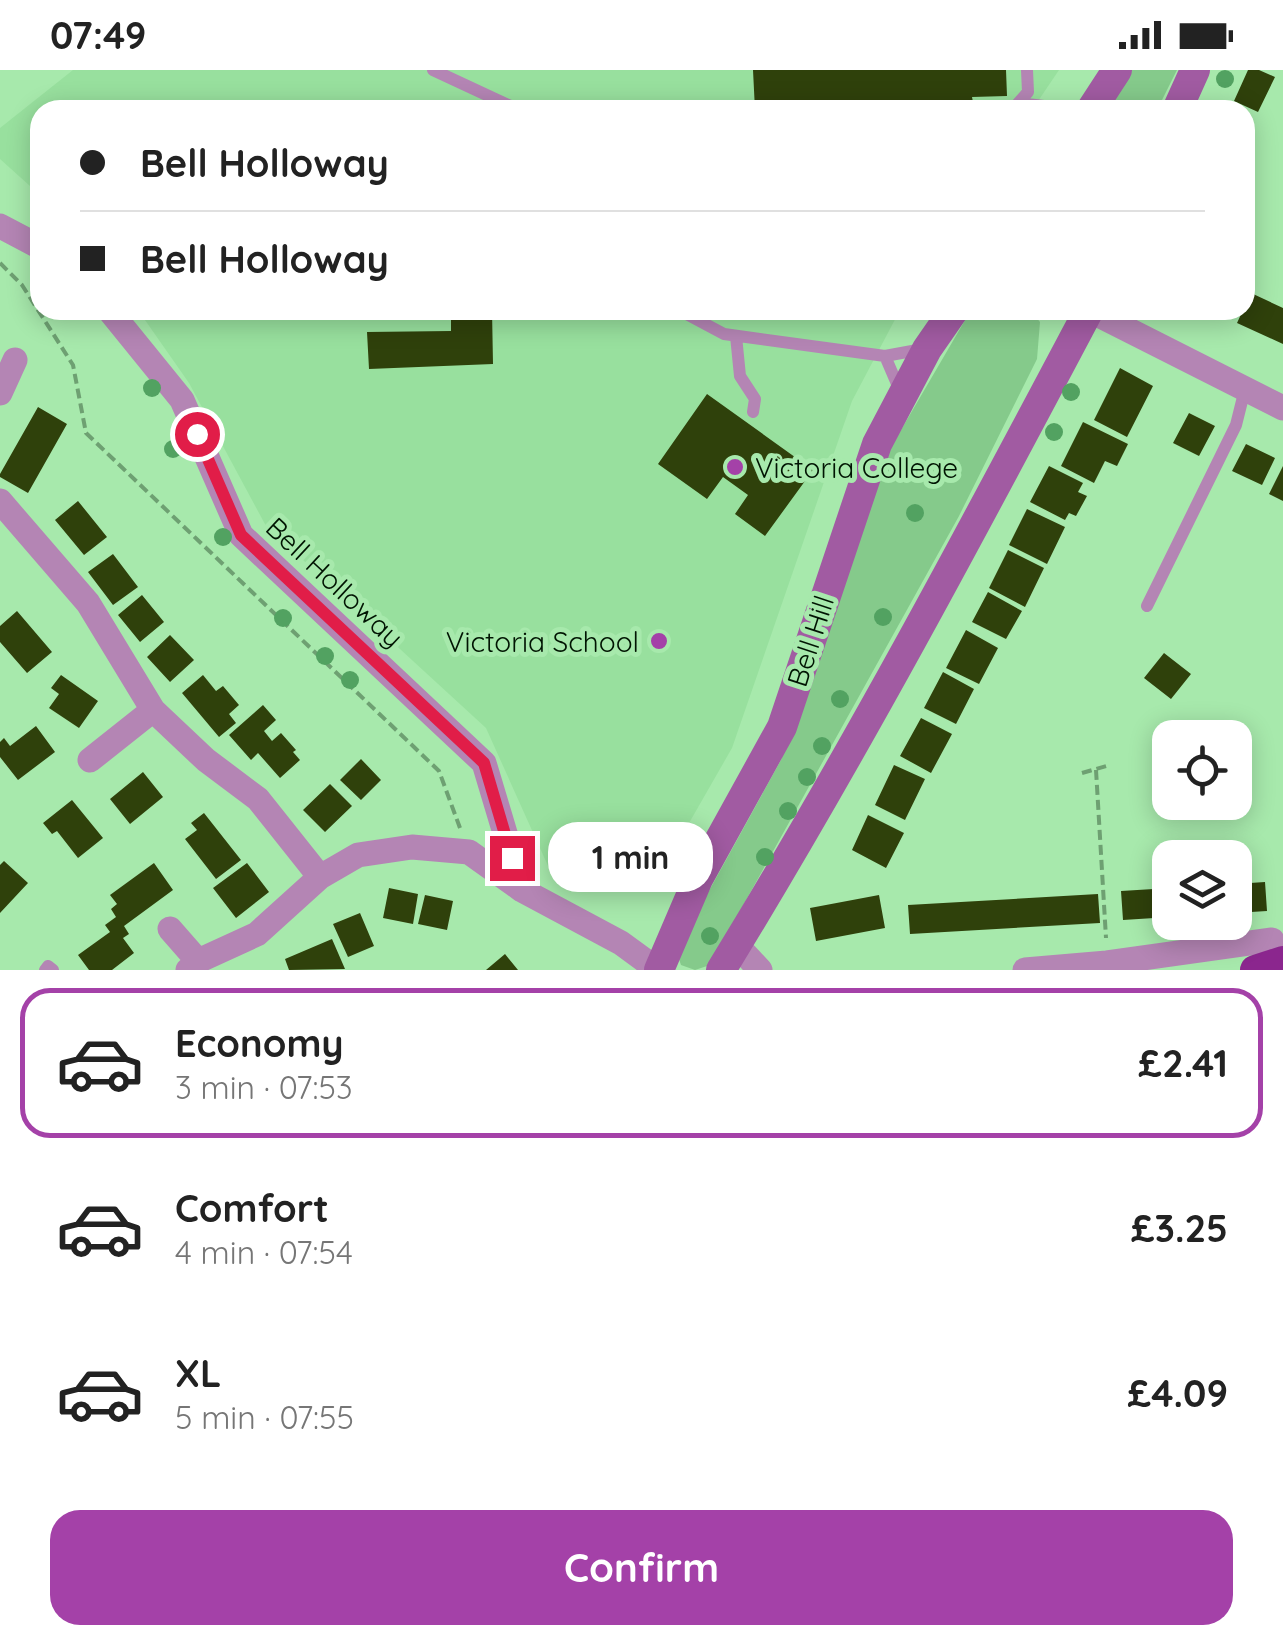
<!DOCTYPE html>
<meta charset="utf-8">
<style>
:root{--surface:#fff;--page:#f2f2f2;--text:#222;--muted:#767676;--line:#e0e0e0;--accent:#a441a8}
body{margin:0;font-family:Quicksand,sans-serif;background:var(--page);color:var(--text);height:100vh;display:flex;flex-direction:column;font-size:38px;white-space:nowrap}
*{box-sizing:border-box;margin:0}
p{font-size:32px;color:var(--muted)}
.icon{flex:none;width:55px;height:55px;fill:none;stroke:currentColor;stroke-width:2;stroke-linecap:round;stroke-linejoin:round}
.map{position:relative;height:900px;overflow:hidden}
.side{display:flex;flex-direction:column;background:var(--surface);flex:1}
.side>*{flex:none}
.top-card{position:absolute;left:30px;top:30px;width:1225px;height:220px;border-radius:30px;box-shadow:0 5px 25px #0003;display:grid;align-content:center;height:220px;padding:0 50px;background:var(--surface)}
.fabs{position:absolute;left:1152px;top:650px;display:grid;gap:20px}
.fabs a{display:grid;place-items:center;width:100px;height:100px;border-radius:20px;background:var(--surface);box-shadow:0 5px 25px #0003;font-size:50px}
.end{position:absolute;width:45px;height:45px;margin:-22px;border:12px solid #e11d48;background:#fff;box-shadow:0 0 0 5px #fff}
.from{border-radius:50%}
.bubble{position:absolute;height:70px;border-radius:30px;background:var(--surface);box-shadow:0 5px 25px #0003;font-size:32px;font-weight:800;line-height:70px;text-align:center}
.top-card b{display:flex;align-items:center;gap:35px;height:95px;font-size:38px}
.top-card b+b{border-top:2px solid var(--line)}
.top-card i{width:25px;height:25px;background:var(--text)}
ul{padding:18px 0 0;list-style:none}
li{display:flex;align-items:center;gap:30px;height:150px;margin:0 20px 15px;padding:0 30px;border:5px solid transparent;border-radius:30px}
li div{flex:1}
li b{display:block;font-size:38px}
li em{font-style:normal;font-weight:800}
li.selected{border-color:var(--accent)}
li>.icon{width:90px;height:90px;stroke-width:1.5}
.primary-button{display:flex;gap:20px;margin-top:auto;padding:20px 50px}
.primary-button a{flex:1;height:115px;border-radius:30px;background:var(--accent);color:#fff;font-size:40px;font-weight:800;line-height:115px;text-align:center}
.status{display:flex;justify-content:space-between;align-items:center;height:70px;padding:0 50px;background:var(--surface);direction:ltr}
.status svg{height:28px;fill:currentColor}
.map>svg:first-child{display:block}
.built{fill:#98e09e}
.green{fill:#85ca8b}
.building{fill:#2f410b}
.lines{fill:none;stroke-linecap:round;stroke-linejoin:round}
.path{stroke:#6ea072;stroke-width:4;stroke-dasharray:10 5;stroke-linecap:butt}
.service{stroke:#b485b4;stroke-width:12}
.minor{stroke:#b485b4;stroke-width:25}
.secondary{stroke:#a15ba2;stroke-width:30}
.trunk{stroke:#8b268e;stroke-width:30}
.tree{fill:#52a261}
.route{stroke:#e11d48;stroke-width:12}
.poi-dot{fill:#a441a8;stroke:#a7e9ac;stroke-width:4}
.labels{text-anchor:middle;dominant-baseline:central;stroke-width:10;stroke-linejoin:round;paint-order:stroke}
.poi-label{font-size:28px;fill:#001402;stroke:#a7e9ac;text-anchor:start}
.street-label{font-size:28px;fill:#001402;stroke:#a7e9ac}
</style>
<div class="status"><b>07:49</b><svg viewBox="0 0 49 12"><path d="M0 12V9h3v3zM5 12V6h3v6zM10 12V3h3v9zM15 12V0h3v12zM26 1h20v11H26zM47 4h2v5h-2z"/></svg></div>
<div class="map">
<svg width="1283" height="900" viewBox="0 0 1283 900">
<rect width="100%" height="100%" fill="#a7e9ac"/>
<path class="built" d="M 73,0 L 1059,0 L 1032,40 L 40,40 L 40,125 L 0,89 L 0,58 Z
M 138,240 L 900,240 L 852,331 L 732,678 L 669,788 L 553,807 L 486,658 L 266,456 L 189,313 Z"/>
<path class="green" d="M 1132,0 L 1177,0 L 1157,40 L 1106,40 Z
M 971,240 L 1030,240 L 1040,252 L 1037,289 L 959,446 L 710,895 L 695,900 L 681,895 L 678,886 L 687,861 L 781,690 L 887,384 Z"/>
<path class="building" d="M 753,0 L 1006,0 L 1007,26 L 972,27 L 974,37 L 955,40 L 755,40 Z
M 1248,0 L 1259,0 L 1275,7 L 1258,42 L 1234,31 Z
M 1251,223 L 1283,238 L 1283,274 L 1237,253 Z
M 451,240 L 492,240 L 493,294 L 369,299 L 367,262 L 451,261 Z
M 1120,298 L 1153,316 L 1127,367 L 1094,350 Z
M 707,324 L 813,400 L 765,466 L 735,444 L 748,425 L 723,407 L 707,429 L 658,394 Z
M 38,337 L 67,354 L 28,423 L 0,407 L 0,404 Z
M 1189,343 L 1215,356 L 1199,386 L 1173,373 Z
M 1083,352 L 1128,374 L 1117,396 L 1105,391 L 1094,413 L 1061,396 Z
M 1246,374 L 1275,388 L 1262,415 L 1232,401 Z
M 1049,396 L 1083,413 L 1078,422 L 1087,426 L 1076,446 L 1069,443 L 1065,450 L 1030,432 Z
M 1283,396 L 1283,431 L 1269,424 Z
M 78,431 L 107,467 L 84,485 L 55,450 Z
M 1027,439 L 1065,457 L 1047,494 L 1009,475 Z
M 1008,480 L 1044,498 L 1025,537 L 989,518 Z
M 113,484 L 138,517 L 113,535 L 88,502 Z
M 988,522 L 1022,541 L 1006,569 L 972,552 Z
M 142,525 L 164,552 L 140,572 L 118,545 Z
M 17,541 L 52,582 L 27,603 L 0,572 L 0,556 Z
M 966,560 L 998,578 L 979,614 L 946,598 Z
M 170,565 L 194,590 L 170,612 L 147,587 Z
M 1164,583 L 1191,604 L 1171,629 L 1144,608 Z
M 943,602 L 974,619 L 956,654 L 924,638 Z
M 61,605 L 98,631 L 79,658 L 49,638 L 59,624 L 51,618 Z
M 203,605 L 216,621 L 223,616 L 239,635 L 229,644 L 236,653 L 219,667 L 182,623 Z
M 263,635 L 276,650 L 264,661 L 272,671 L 281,663 L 296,680 L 293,682 L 300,690 L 280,708 L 258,683 L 251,690 L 229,665 Z
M 921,648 L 952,664 L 931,703 L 900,686 Z
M 36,656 L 55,682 L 18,710 L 0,687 L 0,672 L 4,668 L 10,676 Z
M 361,689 L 381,710 L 361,730 L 340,710 Z
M 894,695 L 925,709 L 905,750 L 875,735 Z
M 143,702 L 163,727 L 130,754 L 110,729 Z
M 330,714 L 352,736 L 325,762 L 303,740 Z
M 72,730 L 103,768 L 78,788 L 57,761 L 52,764 L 43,753 Z
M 204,743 L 241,790 L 216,809 L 185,769 L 197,760 L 191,753 Z
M 868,745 L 904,763 L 886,798 L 852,780 Z
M 4,791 L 28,813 L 0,843 L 0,795 Z
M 154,793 L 173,820 L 124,856 L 129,864 L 123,868 L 134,883 L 112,900 L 89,900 L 78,885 L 110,862 L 105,855 L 116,847 L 111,839 L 117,834 L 110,825 Z
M 247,793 L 269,822 L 236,848 L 213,818 Z
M 1265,812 L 1267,841 L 1235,843 L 1235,814 Z
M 389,818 L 418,824 L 413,854 L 383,848 Z
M 1170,818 L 1170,847 L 1123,850 L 1121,821 Z
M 1098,824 L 1100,853 L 910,864 L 908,835 Z
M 425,825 L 453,831 L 447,860 L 418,854 Z
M 879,825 L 885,858 L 816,871 L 810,838 Z
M 360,843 L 374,876 L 348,887 L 333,854 Z
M 332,869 L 345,899 L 289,900 L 285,889 Z
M 505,884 L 518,900 L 486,900 Z"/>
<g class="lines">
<path class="path" d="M 0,193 L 22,215 L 73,295 L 86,363 L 439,701 L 460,758
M 1096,700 L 1106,868
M 1082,703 L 1110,695"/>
<path class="service" d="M 433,0 L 519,40
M 1019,33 L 1076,40
M 1012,40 L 1028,22 L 1027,0
M 679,240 L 724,264 L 885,286 L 923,279
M 736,266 L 740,306 L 755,329 L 753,342
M 885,286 L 900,321
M 1147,536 L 1236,355 L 1245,319
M 45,900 L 48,896 L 53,900"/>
<path class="minor" d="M 0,156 L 40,177
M 109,240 L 182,330 L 241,465 L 484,693 L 522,820
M 1089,240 L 1283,338
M 0,323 L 15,290
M 0,431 L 88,533 L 153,640 L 206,690 L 258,729 L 320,807
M 90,690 L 153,640
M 170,859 L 198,891
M 746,885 L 760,900
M 188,900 L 198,891 L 257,864 L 320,807 L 358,785 L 412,777 L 469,782 L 522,820 L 621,873 L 658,900
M 1025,900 L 1107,893 L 1272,870"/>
<path class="secondary" d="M 1091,40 L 1117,0
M 1177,40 L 1195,0
M 659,900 L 698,809 L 782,657 L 877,374 L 927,279 L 954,240
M 721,900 C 853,685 971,463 1089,240"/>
<path class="trunk" d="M 1255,900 L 1283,891"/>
</g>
<g class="tree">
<circle cx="1225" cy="9" r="9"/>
<circle cx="152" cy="318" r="9"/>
<circle cx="1071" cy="322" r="9"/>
<circle cx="1054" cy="362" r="9"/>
<circle cx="173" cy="379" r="9"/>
<circle cx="915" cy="443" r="9"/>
<circle cx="223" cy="467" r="9"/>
<circle cx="883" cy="547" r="9"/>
<circle cx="283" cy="548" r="9"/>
<circle cx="325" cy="586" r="9"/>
<circle cx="350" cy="610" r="9"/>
<circle cx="840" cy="629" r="9"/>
<circle cx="822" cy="676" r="9"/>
<circle cx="807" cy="707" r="9"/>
<circle cx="788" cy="741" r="9"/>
<circle cx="765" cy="787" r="9"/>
<circle cx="710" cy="866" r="9"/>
</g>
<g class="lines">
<path class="route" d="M 197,364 L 241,465 L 484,693 L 512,788"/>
</g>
<g class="poi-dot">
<circle cx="735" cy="397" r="10"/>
<circle cx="659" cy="571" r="10"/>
</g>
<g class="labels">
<g class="poi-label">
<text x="755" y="397">Victoria College</text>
<text x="639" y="571" text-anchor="end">Victoria School</text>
</g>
<g class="street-label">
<text transform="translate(335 512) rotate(43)">Bell Holloway</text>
<text transform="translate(810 571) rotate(-72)">Bell Hill</text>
</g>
</g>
</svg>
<div class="fabs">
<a><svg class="icon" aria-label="locate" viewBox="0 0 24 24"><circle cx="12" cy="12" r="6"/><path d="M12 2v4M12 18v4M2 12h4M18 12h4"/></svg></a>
<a><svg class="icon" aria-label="layers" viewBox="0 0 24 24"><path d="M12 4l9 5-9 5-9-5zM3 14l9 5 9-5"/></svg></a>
</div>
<i class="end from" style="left:197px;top:364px"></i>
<i class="end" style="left:512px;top:788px"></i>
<div class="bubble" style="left:548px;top:752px;width:165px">1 min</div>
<div class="top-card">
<b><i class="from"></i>Bell Holloway</b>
<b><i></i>Bell Holloway</b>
</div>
</div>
<section class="side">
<ul>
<li class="selected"><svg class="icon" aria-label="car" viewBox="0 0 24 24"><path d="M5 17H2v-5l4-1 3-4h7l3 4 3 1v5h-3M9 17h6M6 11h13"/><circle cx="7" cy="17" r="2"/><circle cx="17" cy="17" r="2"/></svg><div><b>Economy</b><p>3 min · 07:53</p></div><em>£2.41</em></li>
<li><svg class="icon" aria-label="car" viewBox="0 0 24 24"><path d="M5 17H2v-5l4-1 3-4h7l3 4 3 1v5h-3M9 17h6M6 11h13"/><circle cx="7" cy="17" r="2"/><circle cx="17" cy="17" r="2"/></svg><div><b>Comfort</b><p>4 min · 07:54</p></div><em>£3.25</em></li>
<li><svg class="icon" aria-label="car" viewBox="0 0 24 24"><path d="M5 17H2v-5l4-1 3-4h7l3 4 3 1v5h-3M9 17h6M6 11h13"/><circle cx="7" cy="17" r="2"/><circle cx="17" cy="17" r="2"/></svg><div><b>XL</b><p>5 min · 07:55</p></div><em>£4.09</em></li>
</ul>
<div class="primary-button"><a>Confirm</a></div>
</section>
